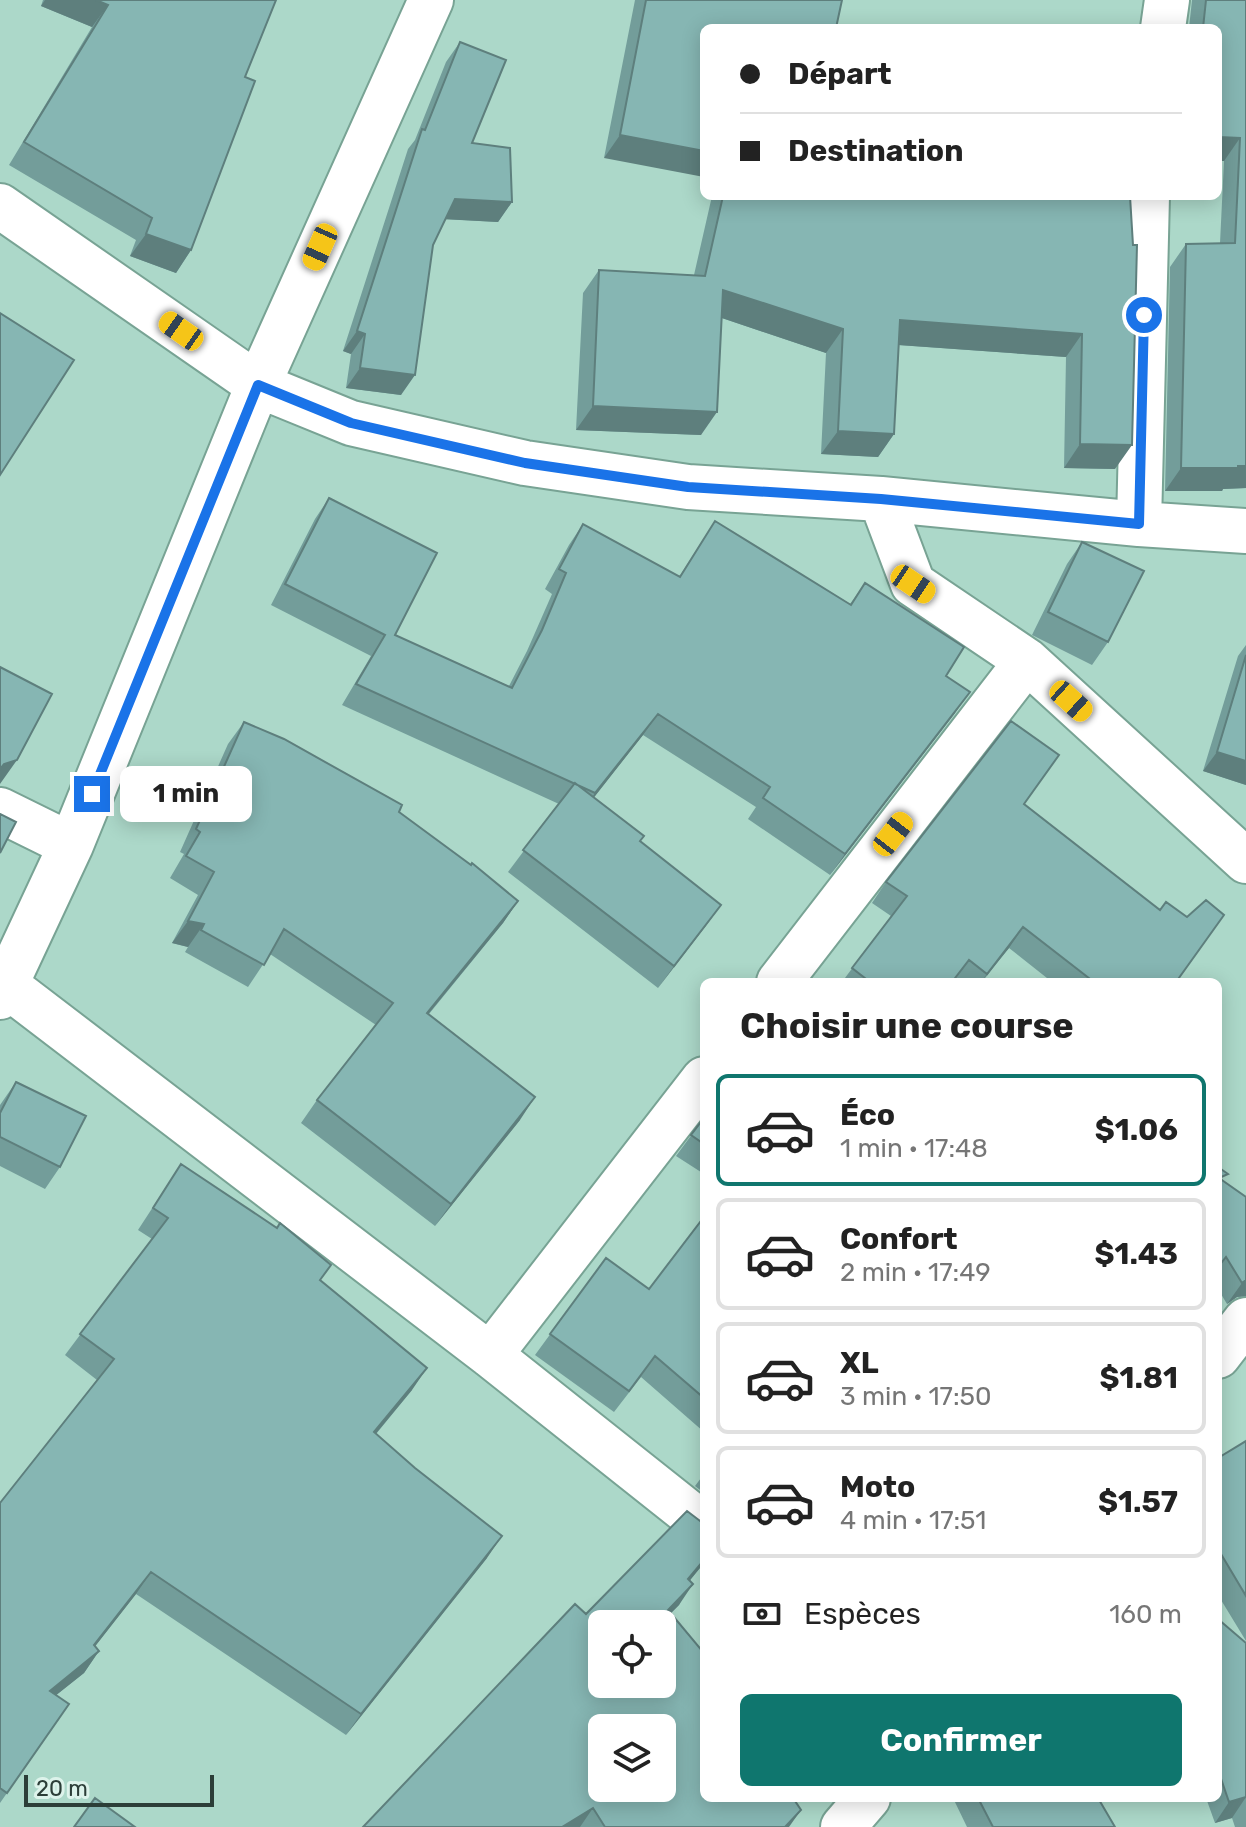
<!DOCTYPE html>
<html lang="fr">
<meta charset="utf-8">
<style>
:root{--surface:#fff;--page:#f6f6f6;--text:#222;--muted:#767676;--line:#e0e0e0;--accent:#0f766e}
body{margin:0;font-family:Rubik,sans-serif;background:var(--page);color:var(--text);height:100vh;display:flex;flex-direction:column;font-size:30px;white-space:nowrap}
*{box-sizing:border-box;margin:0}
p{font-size:26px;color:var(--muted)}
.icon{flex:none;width:44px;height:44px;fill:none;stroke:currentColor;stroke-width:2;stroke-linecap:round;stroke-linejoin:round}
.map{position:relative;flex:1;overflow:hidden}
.side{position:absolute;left:700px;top:978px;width:522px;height:824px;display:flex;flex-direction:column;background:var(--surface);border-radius:12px;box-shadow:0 4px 20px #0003}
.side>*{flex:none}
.top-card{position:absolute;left:700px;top:24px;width:522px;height:176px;border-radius:12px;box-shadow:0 4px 20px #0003;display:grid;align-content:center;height:176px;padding:0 40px;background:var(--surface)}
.tools{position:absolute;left:588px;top:1610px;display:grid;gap:16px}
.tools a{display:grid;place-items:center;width:88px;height:88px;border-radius:12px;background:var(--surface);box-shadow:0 4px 20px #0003;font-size:40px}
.scale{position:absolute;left:24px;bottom:20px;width:190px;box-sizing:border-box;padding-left:8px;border:4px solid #2c3e38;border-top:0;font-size:22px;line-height:28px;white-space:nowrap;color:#2c3e38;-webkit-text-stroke:6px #ddf3eb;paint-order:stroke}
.end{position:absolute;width:36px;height:36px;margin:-18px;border:10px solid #1a73e8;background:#fff;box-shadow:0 0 0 4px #fff}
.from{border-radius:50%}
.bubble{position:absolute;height:56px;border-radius:12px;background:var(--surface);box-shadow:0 4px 20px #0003;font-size:26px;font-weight:700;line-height:56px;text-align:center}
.car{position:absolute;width:24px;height:48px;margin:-24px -12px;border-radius:10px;box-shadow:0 0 6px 2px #0007;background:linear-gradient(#f5c518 24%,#345 0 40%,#f5c518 0 76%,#345 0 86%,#f5c518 0)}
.top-card b{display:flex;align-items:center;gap:28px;height:76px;font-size:30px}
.top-card b+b{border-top:2px solid var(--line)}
.top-card i{width:20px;height:20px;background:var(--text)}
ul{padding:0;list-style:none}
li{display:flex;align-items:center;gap:24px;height:112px;margin:0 16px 12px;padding:0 24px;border:4px solid var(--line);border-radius:12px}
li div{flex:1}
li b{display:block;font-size:30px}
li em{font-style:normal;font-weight:700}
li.on{border-color:var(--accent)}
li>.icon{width:72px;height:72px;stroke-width:1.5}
h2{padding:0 40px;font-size:36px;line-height:96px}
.pay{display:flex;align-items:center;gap:20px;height:88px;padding:0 40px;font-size:30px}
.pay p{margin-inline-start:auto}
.button{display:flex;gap:16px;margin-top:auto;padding:16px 40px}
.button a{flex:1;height:92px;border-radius:12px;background:var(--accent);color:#fff;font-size:32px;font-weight:700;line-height:92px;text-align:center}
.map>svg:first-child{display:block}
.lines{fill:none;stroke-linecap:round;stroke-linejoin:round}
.minor-casing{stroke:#78a394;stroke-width:48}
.minor{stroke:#fff;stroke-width:44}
.wall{fill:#739d9a}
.shaded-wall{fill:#5e7f7d}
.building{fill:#86b6b3;stroke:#5e7f7d;stroke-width:2;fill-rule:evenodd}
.route{stroke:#1a73e8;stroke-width:10}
</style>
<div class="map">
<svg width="1246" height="1827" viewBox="0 0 1246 1827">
<rect width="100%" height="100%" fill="#acd8c9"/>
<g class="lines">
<g class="minor-casing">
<path id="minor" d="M 1163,28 L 1167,0
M 0,206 L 258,385 L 351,423 L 525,463 L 688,487 L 881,499 L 1139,524 L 1246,531
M 881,499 L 913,584 L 1027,661 L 1246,861
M 1139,524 L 1147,196
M 0,810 L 71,845
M 779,982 L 1027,661
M 6,985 L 490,1355 L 704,1525
M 0,997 L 71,845 L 258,385 L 431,0
M 490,1355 L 704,1079
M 1218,1356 L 1246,1320
M 843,1827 L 868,1798"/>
</g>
<use href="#minor" class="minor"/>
</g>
<path class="wall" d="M 43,0 L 276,0 L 245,77 L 191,250 L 176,273 L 130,256 L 136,240 L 9,165 L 92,27 L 41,6 Z
M 635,0 L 842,0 L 604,158 Z
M 1192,0 L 1246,0 L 1246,488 L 1223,489 L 1222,491 L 1165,491 L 1170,267 L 1186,244 L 1220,243 L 1224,161 L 1218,28 L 1189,28 Z
M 460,42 L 472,143 L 512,202 L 498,222 L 445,219 L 433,245 L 401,395 L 346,388 L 351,354 L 343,351 L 408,149 L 415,140 L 446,62 Z
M 712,196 L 1130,196 L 1115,469 L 1064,468 L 1066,357 L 899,345 L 894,434 L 878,457 L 821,454 L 826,353 L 722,318 L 701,435 L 576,430 L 583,293 L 599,270 L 694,275 Z
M 329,498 L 395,635 L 509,686 L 527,651 L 552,594 L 545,589 L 569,545 L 583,524 L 679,577 L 715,521 L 850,604 L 865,583 L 946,676 L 955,713 L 830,875 L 748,819 L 756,807 L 643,735 L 594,797 L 640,842 L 721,905 L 658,988 L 508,872 L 559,804 L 342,705 L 371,656 L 271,605 L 315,519 Z
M 1082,542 L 1108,642 L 1092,665 L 1032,635 L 1067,564 Z
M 1246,645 L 1246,785 L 1203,771 L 1238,656 Z
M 244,722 L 399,812 L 518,901 L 503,923 L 429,1014 L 520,1120 L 435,1226 L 301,1123 L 317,1100 L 376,1025 L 270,954 L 248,987 L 185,952 L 188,947 L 172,943 L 198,895 L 170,878 L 184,854 L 180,852 L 228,744 Z
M 1024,804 L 1176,982 L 1052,982 L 1009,948 L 982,982 L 956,982 L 954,981 L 953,982 L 842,982 L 891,916 L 872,903 L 886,882 Z
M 16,1082 L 60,1167 L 45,1189 L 0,1166 L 0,1105 Z
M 704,1118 L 704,1174 L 676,1156 Z
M 181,1164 L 320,1280 L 412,1390 L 376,1434 L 487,1558 L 346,1735 L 136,1594 L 95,1646 L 99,1651 L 84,1673 L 56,1695 L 69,1704 L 0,1803 L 0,1503 L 97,1380 L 65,1355 L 152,1239 L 138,1230 Z
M 1218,1167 L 1223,1181 L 1246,1197 L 1246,1296 L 1237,1297 L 1227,1304 L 1218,1289 Z
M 704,1217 L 704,1432 L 641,1377 L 614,1412 L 535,1355 L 606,1258 L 649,1289 Z
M 1246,1441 L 1246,1641 L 1218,1595 L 1218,1458 Z
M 704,1474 L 704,1493 L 695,1486 Z
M 704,1563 L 690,1580 L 679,1605 L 670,1614 L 789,1827 L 363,1827 L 586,1614 Z
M 1218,1619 L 1246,1643 L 1246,1827 L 1235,1827 L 1232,1818 L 1215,1823 L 1206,1798 L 1218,1798 Z
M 953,1798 L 1098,1798 L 1115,1827 L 967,1827 Z"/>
<path class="shaded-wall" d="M 45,0 L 96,0 L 108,5 L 92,27 L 41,6 Z
M 620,135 L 704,151 L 704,177 L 604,158 Z
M 1218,137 L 1240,138 L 1224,161 L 1218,161 Z
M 455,199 L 512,202 L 498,222 L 441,219 Z
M 146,234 L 191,250 L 176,273 L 130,256 Z
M 723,290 L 843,329 L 826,353 L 707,313 Z
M 900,320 L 1082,334 L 1066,357 L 884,344 Z
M 357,331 L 365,334 L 351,354 L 343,351 Z
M 360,368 L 415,375 L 401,395 L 346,388 Z
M 593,406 L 717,412 L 701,435 L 576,430 Z
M 838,431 L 894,434 L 878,457 L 821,454 Z
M 1080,444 L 1132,445 L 1115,469 L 1064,468 Z
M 1238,466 L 1246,466 L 1246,488 L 1223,489 L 1222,491 L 1165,491 L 1181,468 Z
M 970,692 L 955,713 L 830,875 L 845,854 Z
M 658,714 L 643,735 L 581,814 L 595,793 Z
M 1217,752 L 1246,761 L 1246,785 L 1203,771 Z
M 17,760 L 0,784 L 0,769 L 4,764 Z
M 518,901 L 503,923 L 411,1035 L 427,1013 Z
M 721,905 L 705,927 L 658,988 L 674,966 Z
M 188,921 L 204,924 L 188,947 L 172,943 Z
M 1023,927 L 1009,948 L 981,982 L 987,974 Z
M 535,1097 L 520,1120 L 435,1226 L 451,1204 Z
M 1246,1280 L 1246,1296 L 1237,1297 L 1227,1304 L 1242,1283 Z
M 427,1368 L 412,1390 L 359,1454 L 374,1432 Z
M 502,1536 L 487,1558 L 346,1735 L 361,1714 Z
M 704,1560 L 704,1563 L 674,1600 L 688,1579 Z
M 151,1572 L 136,1594 L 79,1667 L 94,1645 Z
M 693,1584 L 679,1605 L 660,1624 L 668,1610 Z
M 99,1651 L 84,1673 L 35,1712 L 50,1691 Z
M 1246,1797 L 1232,1818 L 1215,1823 L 1229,1802 Z
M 593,1808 L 580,1827 L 562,1827 Z
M 801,1810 L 789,1827 L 785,1827 Z"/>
<path class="building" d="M 96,0 L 276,0 L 245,77 L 255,81 L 191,250 L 146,234 L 152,218 L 24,142 L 108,5 Z
M 646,0 L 842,0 L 836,28 L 704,28 L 704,151 L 620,135 Z
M 1206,0 L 1246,0 L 1246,466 L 1238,466 L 1238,468 L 1181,468 L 1186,244 L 1235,243 L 1240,138 L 1218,137 L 1218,28 L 1203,28 Z
M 460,42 L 506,60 L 472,143 L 510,148 L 512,202 L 455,199 L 433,245 L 415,375 L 360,368 L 365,334 L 357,331 L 422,129 L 425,130 Z
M 723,196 L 1130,196 L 1133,245 L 1137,245 L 1132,445 L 1080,444 L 1082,334 L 900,320 L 894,434 L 838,431 L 843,329 L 723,290 L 717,412 L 593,406 L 599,270 L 705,276 Z
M 0,313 L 74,360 L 0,475 Z
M 329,498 L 437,553 L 395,635 L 512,688 L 542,630 L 566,573 L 559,569 L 583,524 L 680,577 L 715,521 L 851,605 L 865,583 L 964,647 L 946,676 L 970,692 L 845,854 L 763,798 L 770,787 L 658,714 L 595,793 L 356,684 L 385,635 L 285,584 Z
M 1082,542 L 1144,571 L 1108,642 L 1048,612 Z
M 1246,655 L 1246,761 L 1217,752 Z
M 0,667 L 52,694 L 17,760 L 4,764 L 0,769 Z
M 1011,721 L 1059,755 L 1024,804 L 1160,910 L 1166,902 L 1187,917 L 1206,900 L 1224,915 L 1176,982 L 1094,982 L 1023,927 L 987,974 L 969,960 L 952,982 L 870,982 L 852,968 L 907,896 L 886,882 Z
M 244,722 L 284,739 L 402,805 L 399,812 L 471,865 L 472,863 L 518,901 L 427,1013 L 535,1097 L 451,1204 L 317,1100 L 393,1003 L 284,929 L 264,965 L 201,930 L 204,924 L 188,921 L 214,872 L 186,856 L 200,832 L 196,829 Z
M 575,783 L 644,836 L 640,841 L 721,905 L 674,966 L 523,850 Z
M 0,814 L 16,822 L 0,853 Z
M 16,1082 L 86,1116 L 60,1167 L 0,1137 L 0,1113 Z
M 704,1118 L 704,1144 L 691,1135 Z
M 181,1164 L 277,1228 L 280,1223 L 331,1265 L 320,1280 L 427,1368 L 374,1432 L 415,1468 L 502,1536 L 361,1714 L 151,1572 L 94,1645 L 99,1651 L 50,1691 L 69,1704 L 7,1793 L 0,1788 L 0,1503 L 114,1359 L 80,1334 L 168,1218 L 153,1208 Z
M 1218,1167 L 1228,1174 L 1219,1178 L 1246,1197 L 1246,1280 L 1242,1283 L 1226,1257 L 1218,1267 Z
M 704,1217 L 704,1398 L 655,1356 L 629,1391 L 550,1334 L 606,1258 L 649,1289 Z
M 1246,1441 L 1246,1596 L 1218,1549 L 1218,1458 Z
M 687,1511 L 704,1524 L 704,1560 L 688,1579 L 693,1584 L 668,1610 L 704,1653 L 704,1798 L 793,1798 L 801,1810 L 785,1827 L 605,1827 L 593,1808 L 562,1827 L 363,1827 L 575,1604 L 586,1614 ZM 602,1624 L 662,1624 L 662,1684 L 602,1684 ZM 602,1728 L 662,1728 L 662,1788 L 602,1788 Z
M 1218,1619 L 1246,1643 L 1246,1797 L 1229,1802 L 1218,1770 Z
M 95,1798 L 135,1827 L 74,1827 Z
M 978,1798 L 1098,1798 L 1115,1827 L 993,1827 Z"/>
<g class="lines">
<path class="route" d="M 92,794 L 258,385 L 351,423 L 525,463 L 688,487 L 881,499 L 1139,524 L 1144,315"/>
</g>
</svg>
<div class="tools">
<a><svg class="icon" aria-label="locate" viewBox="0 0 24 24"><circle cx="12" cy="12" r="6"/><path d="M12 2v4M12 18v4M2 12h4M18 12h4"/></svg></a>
<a><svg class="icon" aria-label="layers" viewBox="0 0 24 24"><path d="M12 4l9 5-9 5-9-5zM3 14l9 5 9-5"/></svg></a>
</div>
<div class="scale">20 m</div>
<i class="end from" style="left:1144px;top:315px"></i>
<i class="end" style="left:92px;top:794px"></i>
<div class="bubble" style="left:120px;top:766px;width:132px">1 min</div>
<i class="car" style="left:320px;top:247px;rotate:204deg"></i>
<i class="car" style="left:181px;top:331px;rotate:305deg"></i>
<i class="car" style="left:913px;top:584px;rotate:124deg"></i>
<i class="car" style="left:1071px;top:701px;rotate:132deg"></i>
<i class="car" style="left:893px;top:834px;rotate:38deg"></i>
<div class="top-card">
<b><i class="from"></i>Départ</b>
<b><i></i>Destination</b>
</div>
<section class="side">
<h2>Choisir une course</h2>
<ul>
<li class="on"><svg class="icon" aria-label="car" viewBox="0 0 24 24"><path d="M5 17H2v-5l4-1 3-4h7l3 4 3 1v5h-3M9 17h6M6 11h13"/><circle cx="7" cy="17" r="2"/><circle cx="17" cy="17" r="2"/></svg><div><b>Éco</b><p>1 min · 17:48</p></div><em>$1.06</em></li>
<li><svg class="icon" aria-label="car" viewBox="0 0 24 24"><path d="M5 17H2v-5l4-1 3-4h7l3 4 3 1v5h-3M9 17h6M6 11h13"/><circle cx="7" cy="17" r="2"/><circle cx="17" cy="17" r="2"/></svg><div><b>Confort</b><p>2 min · 17:49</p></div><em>$1.43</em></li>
<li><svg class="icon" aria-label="car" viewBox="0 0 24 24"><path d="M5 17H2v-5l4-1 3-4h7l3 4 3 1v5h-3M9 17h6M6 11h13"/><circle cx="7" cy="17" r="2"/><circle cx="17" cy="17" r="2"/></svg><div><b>XL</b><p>3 min · 17:50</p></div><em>$1.81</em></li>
<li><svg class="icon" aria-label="car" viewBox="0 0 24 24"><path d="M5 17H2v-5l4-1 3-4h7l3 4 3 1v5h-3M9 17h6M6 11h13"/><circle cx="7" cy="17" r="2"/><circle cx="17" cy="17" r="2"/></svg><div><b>Moto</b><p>4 min · 17:51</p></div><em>$1.57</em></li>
</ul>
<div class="pay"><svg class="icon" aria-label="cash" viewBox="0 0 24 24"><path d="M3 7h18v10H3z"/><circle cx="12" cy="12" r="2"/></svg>Espèces<p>160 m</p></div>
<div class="button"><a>Confirmer</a></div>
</section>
</div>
